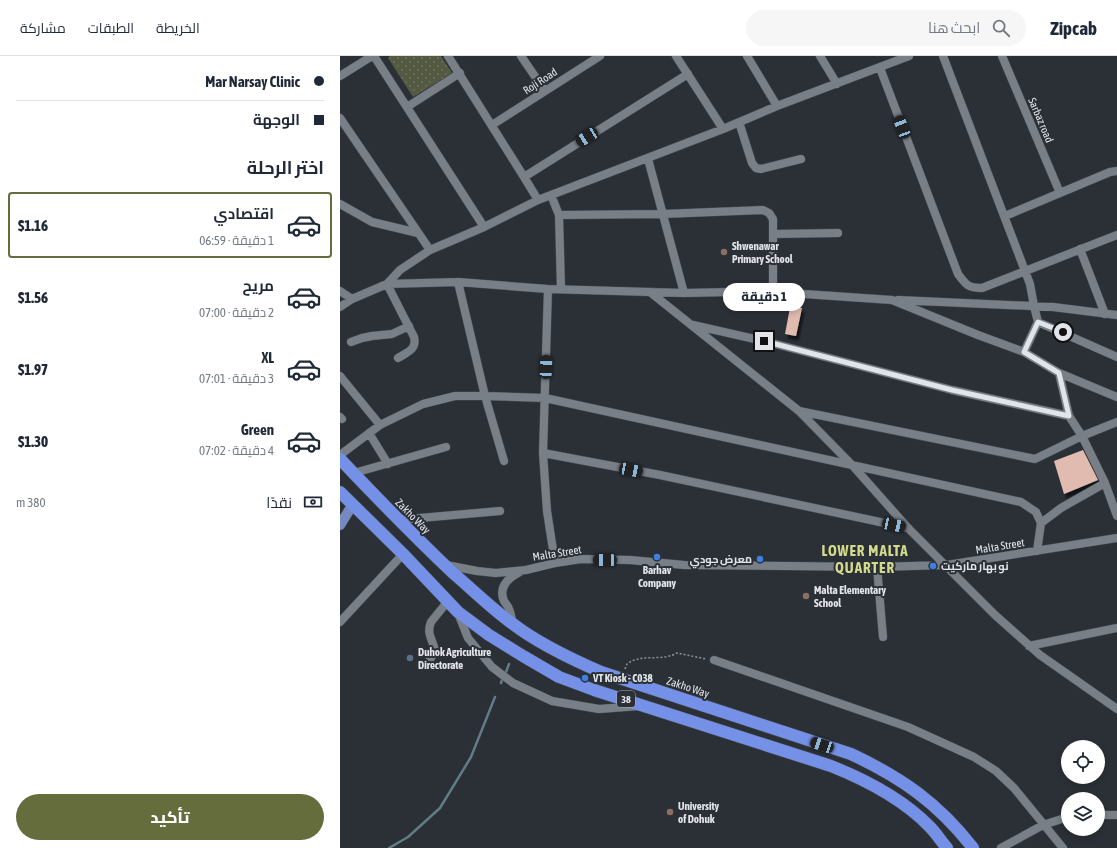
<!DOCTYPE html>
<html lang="ar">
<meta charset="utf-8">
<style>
:root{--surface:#fff;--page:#f6f6f7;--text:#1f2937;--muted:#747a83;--line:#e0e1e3;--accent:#656d3d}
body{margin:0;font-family:"Asap Condensed",Cairo,sans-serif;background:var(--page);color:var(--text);direction:rtl;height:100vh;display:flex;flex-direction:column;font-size:15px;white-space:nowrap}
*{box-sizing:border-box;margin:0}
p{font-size:13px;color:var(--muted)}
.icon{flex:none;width:22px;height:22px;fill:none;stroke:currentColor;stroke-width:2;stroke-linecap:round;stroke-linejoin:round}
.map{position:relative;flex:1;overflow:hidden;direction:ltr}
.panel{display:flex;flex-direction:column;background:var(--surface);width:340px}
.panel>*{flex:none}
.top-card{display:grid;align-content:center;height:88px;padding:0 16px;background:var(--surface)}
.controls{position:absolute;left:721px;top:684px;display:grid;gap:8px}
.controls a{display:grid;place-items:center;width:44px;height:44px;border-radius:50%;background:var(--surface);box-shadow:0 2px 6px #0003;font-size:20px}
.end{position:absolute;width:18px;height:18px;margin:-9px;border:5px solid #e1e4e9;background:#111;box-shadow:0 0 0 2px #111}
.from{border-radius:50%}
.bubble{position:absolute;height:28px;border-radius:14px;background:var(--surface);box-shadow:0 2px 6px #0003;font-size:13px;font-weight:800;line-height:28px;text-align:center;direction:rtl}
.car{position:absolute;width:12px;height:24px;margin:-12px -6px;border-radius:5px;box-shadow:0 0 3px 1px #0007;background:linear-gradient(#222 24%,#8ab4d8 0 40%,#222 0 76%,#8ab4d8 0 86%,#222 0)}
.top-card b{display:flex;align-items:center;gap:14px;height:38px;font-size:15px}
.top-card b+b{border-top:1px solid var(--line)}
.top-card i{width:10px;height:10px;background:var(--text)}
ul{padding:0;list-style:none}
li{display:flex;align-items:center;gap:12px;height:66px;margin:0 8px 6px;padding:0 8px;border:2px solid transparent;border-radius:4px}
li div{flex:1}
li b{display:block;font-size:15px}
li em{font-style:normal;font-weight:800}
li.selected{border-color:var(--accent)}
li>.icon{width:36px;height:36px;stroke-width:1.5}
h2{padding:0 16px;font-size:18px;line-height:48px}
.pay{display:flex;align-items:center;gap:10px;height:44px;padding:0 16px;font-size:15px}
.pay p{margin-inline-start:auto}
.cta{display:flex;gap:8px;margin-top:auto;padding:8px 16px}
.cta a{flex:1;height:46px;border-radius:24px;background:var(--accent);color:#fff;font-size:16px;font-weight:800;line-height:46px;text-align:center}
header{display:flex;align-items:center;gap:24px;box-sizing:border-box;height:56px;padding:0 20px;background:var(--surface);border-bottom:1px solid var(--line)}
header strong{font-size:19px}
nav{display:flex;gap:22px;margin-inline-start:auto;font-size:14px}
.search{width:280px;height:36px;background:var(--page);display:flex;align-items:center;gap:10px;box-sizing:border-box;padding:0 14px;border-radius:22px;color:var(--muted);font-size:15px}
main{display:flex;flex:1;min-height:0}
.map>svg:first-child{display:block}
.grass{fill:url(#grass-dots)}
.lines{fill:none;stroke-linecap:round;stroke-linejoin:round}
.stream{stroke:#607c85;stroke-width:2.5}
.building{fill:#e1bab0;filter:url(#shadow)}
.minor-casing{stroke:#494d54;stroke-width:9}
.major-casing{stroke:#494d54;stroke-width:11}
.highway-casing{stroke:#494d54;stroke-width:13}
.path{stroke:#8e9298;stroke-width:1.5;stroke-dasharray:2 2;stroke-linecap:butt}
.minor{stroke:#787f87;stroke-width:8}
.major{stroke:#7689c1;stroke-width:10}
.highway{stroke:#7590e7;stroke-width:12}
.route{stroke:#e1e4e9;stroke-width:5}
.education-dot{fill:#8d6e63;stroke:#2b3037;stroke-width:1.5}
.shop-dot{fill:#3f7fe0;stroke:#2b3037;stroke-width:1.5}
.service-dot{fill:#5c6f8a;stroke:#2b3037;stroke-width:1.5}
.labels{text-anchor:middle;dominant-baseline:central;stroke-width:4;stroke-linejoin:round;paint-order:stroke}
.shield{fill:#2b3037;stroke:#aaaeb4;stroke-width:1}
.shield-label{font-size:10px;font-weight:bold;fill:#e1e4e9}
.street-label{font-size:11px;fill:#e1e4e9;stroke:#2b3037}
.poi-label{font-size:11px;font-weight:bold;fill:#e1e4e9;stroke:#2b3037;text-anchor:start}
.district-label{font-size:15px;font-weight:bold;letter-spacing:1px;fill:#d4da8c;stroke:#2b3037}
</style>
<header>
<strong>Zipcab</strong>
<div class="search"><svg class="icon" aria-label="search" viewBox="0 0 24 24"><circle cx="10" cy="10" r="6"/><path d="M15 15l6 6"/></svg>ابحث هنا</div>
<nav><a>الخريطة</a><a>الطبقات</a><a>مشاركة</a></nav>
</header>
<main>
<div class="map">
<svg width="777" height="792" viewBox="0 0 777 792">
<defs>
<pattern id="grass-dots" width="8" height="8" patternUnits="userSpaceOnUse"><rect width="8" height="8" fill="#545941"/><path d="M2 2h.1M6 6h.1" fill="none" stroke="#6c715c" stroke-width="1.8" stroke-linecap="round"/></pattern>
<filter id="shadow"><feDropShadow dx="2.5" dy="4.5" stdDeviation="1" flood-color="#0009"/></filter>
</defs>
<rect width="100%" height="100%" fill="#2b3037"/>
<path class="grass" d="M 50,0 L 101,0 L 112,17 L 73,41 L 48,2 Z"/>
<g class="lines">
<path class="stream" d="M 166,616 L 169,608
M 161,627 L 162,624
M 49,792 L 68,781 L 100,752 L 131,701 L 155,641"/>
</g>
<path class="building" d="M 451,246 L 459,248 L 459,251 L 462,252 L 456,280 L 445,278 Z
M 743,394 L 758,424 L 724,438 L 714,405 Z"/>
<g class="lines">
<g class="minor-casing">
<path id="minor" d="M 34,0 L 144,171
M 108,0 L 184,121 L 198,144
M 181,0 L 205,35
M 336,0 L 383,73
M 407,0 L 437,50
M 480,0 L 497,28
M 603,0 L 690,228 L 694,250 L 698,266 L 684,296
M 662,0 L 720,137
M 540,12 L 618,218 C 626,229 628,232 642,232 L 777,179
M 0,20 L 32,0
M 67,51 L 120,17
M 0,62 L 90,194
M 399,66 L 412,107 L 416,112 L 421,113 L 461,103
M 152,69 L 260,0
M 308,103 L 344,237
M 184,121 L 348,18
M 211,139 L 219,159 L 221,233
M 0,148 L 32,166 L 78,177
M 219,159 L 323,158 L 423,154 L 429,157 L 433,163 L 433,235
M 665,160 L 770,116 L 777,115
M 433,178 L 498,177
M 740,193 L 765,258
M 118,226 L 145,340 L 164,405
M 208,233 L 203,397 L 207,455 L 215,507
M 0,235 L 12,243
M 310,236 L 459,355 L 513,410 L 568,472 L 655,559 L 700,599 L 777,653
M 558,244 L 713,251 L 777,259
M 0,251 L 12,243 L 47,228 L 118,226 L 208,233 L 344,237 L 433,235 L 464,238 L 552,244 L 638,279 L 684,296 L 719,317 L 729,360 L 742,380 L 765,427 L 777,460
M 698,266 L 777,301
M 353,269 L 424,285 L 612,334 L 729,360
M 11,286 L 22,282 L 32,280 L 52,278 L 69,270
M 58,302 C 68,296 77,293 74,281 L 47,228 L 60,214 L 90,194 L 144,171 L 198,144 L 383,73 L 437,50 L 569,0
M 719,317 L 777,341
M 0,320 L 40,369
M 459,355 L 695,403 L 742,380 L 777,366
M 0,361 L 2,363
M 29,377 L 48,408
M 203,397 L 320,419 L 568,472
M 0,399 L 40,369 L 83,348 L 115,340 L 145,340 L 205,342 L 681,446 L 696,456 L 701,467
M 14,417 L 106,391
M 57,464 L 160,455
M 697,495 L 701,467 L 721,452 L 765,427
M 106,509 L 137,515 L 156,517 L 186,514 L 215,507 L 241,503 L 290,504 L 344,509 L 537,511 L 607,509 L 777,482
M 537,511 L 543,581
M 118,557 L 128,582 L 152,611 L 173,627 L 212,645 L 259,653 L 299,650
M 0,566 L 63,498
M 173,569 C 172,564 171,558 169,553 C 168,550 166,548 164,545 C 158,531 168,522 180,516
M 689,590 L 777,572
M 374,604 L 568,671 L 634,701 L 656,715 L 674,732 L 723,792
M 88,607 L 95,595 C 93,583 86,579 91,566 L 108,545
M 758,759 L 777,759
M 661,792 L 703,769 L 728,761"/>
</g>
<g class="major-casing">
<path id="major" d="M 0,469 L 13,448"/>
</g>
<g class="highway-casing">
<path id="highway" d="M 0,403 C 37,442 74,480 113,517 C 133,534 152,553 173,568 C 199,588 231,603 261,616 L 511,698 C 562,722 598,747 633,792
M 0,436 L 63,498 L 118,556 L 149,579 L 183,600 L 219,621 L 254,634 L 491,710 C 526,724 563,743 590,771 C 596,777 601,785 607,792"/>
</g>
<path class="path" d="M 285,613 L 287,608 C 301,597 321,606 337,597 L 366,603"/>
<use href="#minor" class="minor"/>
<use href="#major" class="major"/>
<use href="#highway" class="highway"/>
</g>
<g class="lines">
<path class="route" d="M 424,285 L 612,334 L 729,360 L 719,317 L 684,296 L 698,266 L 723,276"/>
</g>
<g class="education-dot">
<circle cx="384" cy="196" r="4"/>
<circle cx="466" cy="540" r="4"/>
<circle cx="330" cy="756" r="4"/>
</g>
<g class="shop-dot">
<circle cx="317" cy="501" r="4"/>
<circle cx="420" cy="503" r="4"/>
<circle cx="593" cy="510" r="4"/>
<circle cx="245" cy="622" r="4"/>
</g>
<circle class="service-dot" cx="70" cy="602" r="4"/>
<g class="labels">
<rect class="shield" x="277" y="635" width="18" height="16" rx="3"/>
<g class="shield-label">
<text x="286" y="643">38</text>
</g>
<g class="street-label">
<text transform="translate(200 25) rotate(-33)">Roji Road</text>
<text transform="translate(701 64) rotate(67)">Sarbaz road</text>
<text transform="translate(73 460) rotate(45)">Zakho Way</text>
<text transform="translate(660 490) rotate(-9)">Malta Street</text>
<text transform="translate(217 497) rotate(-9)">Malta Street</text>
<text transform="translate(348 631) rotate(18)">Zakho Way</text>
</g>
<g class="poi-label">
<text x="392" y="190">Shwenawar<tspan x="392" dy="13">Primary School</tspan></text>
<text x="412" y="503" text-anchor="end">معرض جودي</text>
<text x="601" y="510">نو بهار ماركيت</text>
<text x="317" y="514" text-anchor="middle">Barhav<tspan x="317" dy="13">Company</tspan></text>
<text x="474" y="534">Malta Elementary<tspan x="474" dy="13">School</tspan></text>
<text x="78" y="596">Duhok Agriculture<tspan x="78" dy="13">Directorate</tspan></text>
<text x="253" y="622">VT Kiosk - C038</text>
<text x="338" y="750">University<tspan x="338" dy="13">of Dohuk</tspan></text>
</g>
<g class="district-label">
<text x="525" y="494">LOWER MALTA<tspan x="525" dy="17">QUARTER</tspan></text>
</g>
</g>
</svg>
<div class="controls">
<a><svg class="icon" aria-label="locate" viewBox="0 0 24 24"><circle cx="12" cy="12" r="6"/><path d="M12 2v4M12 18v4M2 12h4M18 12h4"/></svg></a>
<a><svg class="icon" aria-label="layers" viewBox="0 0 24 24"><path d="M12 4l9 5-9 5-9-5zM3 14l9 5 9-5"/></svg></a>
</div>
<i class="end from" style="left:723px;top:276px"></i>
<i class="end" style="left:424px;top:285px"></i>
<div class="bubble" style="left:383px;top:227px;width:82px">1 دقيقة</div>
<i class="car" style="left:562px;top:71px;rotate:339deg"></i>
<i class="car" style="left:247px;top:81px;rotate:238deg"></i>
<i class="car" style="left:206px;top:311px;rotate:2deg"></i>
<i class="car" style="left:291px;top:414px;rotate:101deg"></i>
<i class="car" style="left:554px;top:469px;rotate:102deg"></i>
<i class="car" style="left:265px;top:504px;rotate:271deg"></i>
<i class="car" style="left:482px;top:689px;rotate:288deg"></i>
</div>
<section class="panel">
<div class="top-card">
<b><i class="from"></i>Mar Narsay Clinic</b>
<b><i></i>الوجهة</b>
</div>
<h2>اختر الرحلة</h2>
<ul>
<li class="selected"><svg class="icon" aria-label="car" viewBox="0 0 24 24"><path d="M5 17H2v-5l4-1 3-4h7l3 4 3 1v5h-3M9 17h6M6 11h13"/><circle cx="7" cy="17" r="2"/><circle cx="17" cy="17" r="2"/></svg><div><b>اقتصادي</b><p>1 دقيقة · 06:59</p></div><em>$1.16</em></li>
<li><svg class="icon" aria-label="car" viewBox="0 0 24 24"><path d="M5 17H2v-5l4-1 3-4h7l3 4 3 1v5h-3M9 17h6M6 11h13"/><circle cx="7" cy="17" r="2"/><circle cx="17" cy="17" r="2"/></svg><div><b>مريح</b><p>2 دقيقة · 07:00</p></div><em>$1.56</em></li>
<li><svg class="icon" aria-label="car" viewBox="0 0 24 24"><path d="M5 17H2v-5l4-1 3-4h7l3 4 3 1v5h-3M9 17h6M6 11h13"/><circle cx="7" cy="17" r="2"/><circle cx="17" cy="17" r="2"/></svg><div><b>XL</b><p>3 دقيقة · 07:01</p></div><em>$1.97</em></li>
<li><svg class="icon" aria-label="car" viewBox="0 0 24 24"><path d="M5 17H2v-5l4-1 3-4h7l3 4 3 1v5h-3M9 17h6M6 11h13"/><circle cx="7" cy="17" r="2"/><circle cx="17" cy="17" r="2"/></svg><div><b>Green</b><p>4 دقيقة · 07:02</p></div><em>$1.30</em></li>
</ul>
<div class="pay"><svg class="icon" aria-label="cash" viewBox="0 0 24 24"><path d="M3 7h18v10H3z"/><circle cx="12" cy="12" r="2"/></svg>نقدًا<p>380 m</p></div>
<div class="cta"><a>تأكيد</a></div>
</section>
</main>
